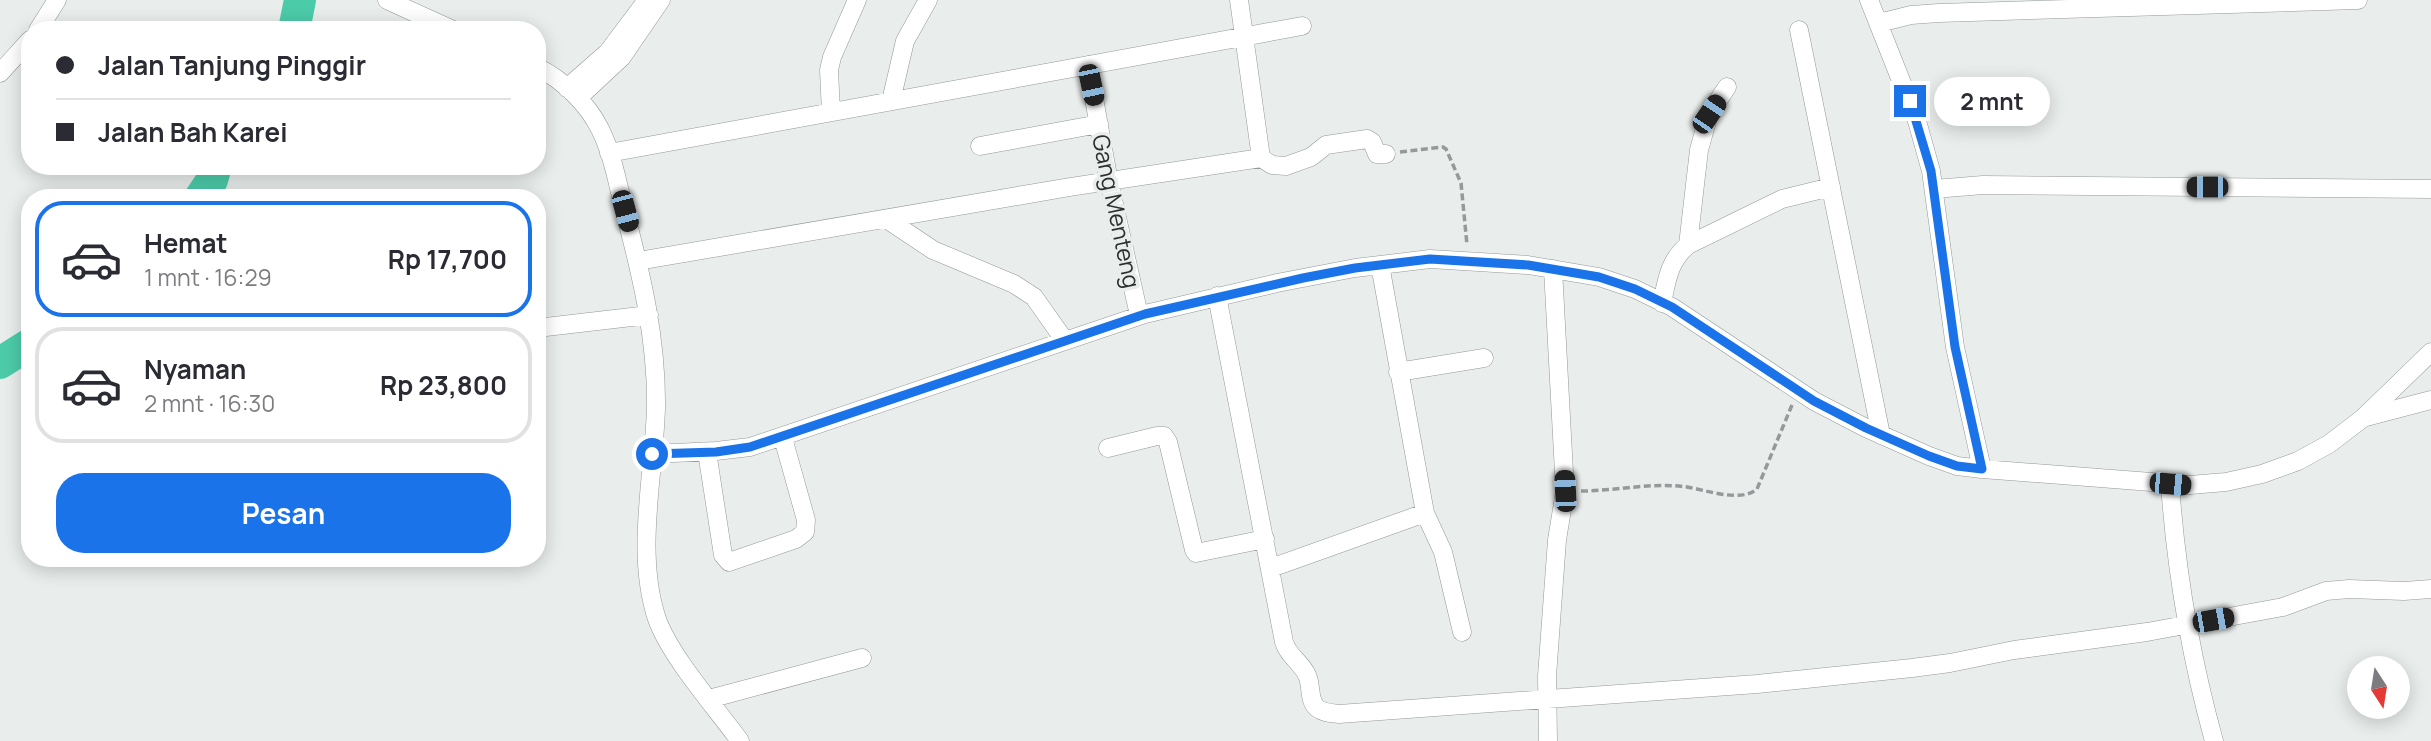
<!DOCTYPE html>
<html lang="id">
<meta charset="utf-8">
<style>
:root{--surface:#fff;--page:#f7f7f7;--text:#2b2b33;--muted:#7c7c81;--line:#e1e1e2;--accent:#1a73e8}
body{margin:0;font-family:Manrope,sans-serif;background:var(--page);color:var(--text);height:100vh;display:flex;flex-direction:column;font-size:26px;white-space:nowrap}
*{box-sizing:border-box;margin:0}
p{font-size:23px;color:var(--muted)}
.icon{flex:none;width:38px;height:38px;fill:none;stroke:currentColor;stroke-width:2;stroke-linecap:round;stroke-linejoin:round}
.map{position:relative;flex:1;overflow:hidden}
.side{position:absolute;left:21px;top:189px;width:525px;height:378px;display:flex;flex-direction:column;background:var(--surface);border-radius:28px;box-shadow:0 4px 18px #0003}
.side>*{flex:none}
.banner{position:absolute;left:21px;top:21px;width:525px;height:154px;border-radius:28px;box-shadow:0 4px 18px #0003;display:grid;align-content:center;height:154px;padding:0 35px;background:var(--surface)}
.needle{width:46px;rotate:168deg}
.tools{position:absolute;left:2347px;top:656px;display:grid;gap:14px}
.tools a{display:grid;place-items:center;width:63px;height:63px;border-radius:50%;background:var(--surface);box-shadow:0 4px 18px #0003;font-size:35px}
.end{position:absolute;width:32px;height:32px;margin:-16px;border:9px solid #1a73e8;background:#fff;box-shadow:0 0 0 4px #fff}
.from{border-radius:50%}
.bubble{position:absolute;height:49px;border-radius:24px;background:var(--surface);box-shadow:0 4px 18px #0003;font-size:23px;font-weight:700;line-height:49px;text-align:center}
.car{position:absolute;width:21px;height:42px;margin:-21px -10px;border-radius:9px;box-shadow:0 0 5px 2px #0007;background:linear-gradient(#222 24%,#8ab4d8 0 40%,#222 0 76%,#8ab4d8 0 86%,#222 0)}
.banner b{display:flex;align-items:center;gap:24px;height:66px;font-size:26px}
.banner b+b{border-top:2px solid var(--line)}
.banner i{width:18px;height:18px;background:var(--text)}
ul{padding:12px 0 0;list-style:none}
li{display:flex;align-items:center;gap:21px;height:116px;margin:0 14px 10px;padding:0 21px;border:4px solid var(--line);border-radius:28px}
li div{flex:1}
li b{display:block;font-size:26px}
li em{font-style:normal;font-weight:700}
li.on{border-color:var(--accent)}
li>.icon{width:63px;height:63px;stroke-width:1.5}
.action{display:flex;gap:14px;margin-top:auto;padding:14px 35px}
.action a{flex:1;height:80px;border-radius:28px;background:var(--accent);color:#fff;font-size:28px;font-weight:700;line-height:80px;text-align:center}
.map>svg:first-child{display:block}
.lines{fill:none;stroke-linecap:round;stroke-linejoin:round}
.river{stroke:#4ccba9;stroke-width:32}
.minor-casing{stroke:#949897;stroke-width:19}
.path{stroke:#969999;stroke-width:3.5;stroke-dasharray:7 3.5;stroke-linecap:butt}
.minor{stroke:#fff;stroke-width:18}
.route{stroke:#1a73e8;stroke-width:9}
.labels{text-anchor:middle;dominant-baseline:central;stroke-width:7;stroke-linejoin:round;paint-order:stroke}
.street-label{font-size:23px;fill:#2d2e2e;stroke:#e9edec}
</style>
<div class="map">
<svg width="2431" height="741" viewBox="0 0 2431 741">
<rect width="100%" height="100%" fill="#e9edec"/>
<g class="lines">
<path class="river" d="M 294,30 L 300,0
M 200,198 L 212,180 L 216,166
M 0,363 L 30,344"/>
<g class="minor-casing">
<path id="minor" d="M 387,0 L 453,30
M 1869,0 L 1917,121 L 1931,171 L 1955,347 L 1982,469
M 1879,23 L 1911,15 L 1939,13 L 2358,0
M 38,30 L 57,0
M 1799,30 L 1881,435
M 1088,65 L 1109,182 L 1139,315
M 537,67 C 563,80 587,103 600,129 C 612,153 617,180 623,205 C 641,273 657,338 656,408 C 654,476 635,553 657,619 C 670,656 716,708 740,741
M 0,73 L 30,40
M 567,88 L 608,52 L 647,0
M 578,98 L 622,57 L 661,0
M 891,101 L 905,41 L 928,0
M 831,112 L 829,70 L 832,57 L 857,0
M 980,146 L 1099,124
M 609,153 L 1302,26
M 1261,158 L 1272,165 L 1286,166 L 1311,157 L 1326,145 L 1367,139 L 1372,142 L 1377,154 L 1386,154
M 1934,189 L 1983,185 L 2431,189
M 888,220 L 933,250 L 1014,284 L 1034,297 L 1065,341
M 1688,245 L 1699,150 L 1709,114 L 1727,87
M 638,261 L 1070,187 L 1261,158 L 1239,0
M 1380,265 L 1425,513 L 1443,552 L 1462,632
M 1217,296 L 1284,642 C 1288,656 1301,662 1307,675 C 1312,685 1308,700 1317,708 C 1323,713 1332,713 1339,714 L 1757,684 L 1912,668 L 1950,663 L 2014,650 L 2147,632 L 2283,607 L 2326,591 L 2349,589 L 2404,591 L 2431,589
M 1662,303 C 1667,279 1669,261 1688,245 L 1782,199 L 1831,187
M 537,328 L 649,315
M 1398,372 L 1484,358
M 2366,417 L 2431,400
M 1108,448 L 1157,436 L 1164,436 L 1168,442 L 1194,550 L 1196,553 L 1265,539
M 707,452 L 723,555 L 729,562 L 796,539 L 805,532 L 806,520 L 783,438
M 652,454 L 716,451 L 750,447 L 1145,314 L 1277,283 L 1355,268 L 1430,259 L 1528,265 L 1599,277 L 1635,289 L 1672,307 L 1814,401 L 1866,428 L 1929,456 L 1957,466 L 1982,469 L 2190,485 L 2226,482 L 2262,474 L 2298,461 L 2329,444 L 2363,418 L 2431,352
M 2170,484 C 2176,570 2191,658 2214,741
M 1271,568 L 1425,513
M 709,699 L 862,658
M 1548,741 L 1547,676 L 1557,540 L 1565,491 L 1553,269"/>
</g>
<path class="path" d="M 1400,152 L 1443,147 L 1446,149 L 1461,183 L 1467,245
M 1581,491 C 1616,491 1651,482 1687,487 C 1706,490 1741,503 1757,489 L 1792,405"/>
<use href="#minor" class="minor"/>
</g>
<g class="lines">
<path class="route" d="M 652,454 L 716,452 L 750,447 L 1145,314 L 1303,278 L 1355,268 L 1430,259 L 1528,265 L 1599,277 L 1635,289 L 1672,307 L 1814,401 L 1866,428 L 1929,456 L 1957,466 L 1982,469 L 1955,347 L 1931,171 L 1910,101"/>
</g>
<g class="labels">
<g class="street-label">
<text transform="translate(1117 211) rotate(78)">Gang Menteng</text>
</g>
</g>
</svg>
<div class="tools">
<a><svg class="needle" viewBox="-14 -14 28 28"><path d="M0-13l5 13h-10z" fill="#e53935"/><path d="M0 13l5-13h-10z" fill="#7c7c81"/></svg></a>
</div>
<i class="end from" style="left:652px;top:454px"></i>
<i class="end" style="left:1910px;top:101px"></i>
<div class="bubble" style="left:1934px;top:77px;width:116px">2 mnt</div>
<i class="car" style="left:1091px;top:85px;rotate:168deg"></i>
<i class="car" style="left:1709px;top:114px;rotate:34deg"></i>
<i class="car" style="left:2207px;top:187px;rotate:270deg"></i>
<i class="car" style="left:625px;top:211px;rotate:165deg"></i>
<i class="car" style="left:2170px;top:484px;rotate:95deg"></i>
<i class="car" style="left:1565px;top:491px;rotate:357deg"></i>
<i class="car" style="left:2213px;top:620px;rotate:80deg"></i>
<div class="banner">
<b><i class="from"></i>Jalan Tanjung Pinggir</b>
<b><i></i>Jalan Bah Karei</b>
</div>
<section class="side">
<ul>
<li class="on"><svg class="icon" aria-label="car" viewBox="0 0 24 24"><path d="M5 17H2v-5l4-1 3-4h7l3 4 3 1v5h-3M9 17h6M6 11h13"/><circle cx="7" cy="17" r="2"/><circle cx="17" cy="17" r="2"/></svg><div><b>Hemat</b><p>1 mnt · 16:29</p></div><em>Rp 17,700</em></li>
<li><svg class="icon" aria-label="car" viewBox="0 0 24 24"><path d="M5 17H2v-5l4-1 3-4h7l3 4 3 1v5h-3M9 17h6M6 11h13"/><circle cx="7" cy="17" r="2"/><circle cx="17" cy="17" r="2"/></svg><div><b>Nyaman</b><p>2 mnt · 16:30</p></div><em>Rp 23,800</em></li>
</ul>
<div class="action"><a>Pesan</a></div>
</section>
</div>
